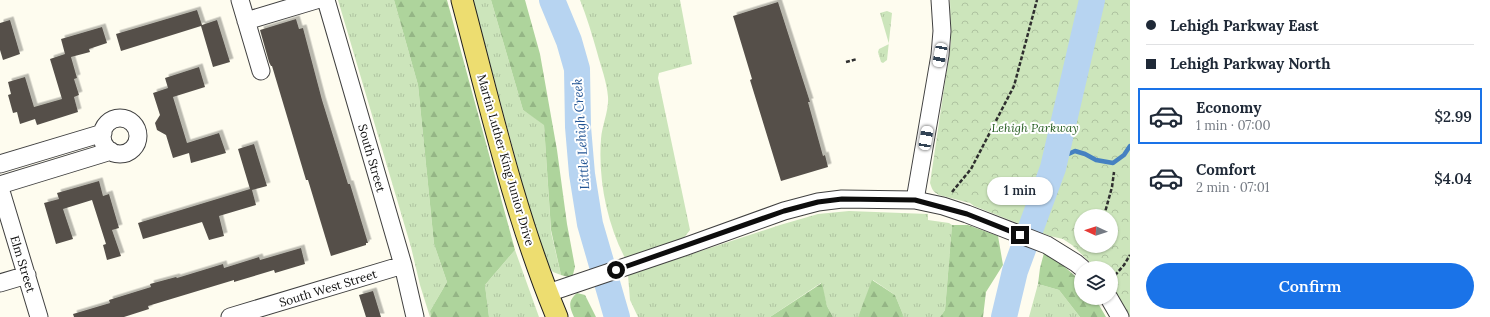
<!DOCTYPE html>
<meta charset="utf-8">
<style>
:root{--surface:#fff;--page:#f2f2f3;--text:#1f2937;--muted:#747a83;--line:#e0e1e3;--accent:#1a73e8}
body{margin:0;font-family:Lora,serif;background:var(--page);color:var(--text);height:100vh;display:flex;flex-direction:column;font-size:15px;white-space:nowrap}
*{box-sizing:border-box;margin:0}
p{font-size:13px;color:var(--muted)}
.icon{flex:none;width:22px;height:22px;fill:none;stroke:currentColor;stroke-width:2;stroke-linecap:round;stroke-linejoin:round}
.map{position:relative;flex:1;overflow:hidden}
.side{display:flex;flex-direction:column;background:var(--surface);width:360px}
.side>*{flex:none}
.guide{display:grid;align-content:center;height:88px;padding:0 16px;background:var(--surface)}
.needle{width:26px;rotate:273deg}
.tools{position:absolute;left:1074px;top:209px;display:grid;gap:8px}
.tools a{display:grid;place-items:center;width:44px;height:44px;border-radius:50%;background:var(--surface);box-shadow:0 1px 3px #0004;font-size:20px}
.end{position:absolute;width:18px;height:18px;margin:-9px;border:5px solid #0d0d0d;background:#fff;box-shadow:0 0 0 2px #fff}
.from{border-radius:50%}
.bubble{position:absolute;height:28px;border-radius:14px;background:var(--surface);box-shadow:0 1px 3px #0004;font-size:13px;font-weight:600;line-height:28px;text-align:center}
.car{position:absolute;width:12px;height:24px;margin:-12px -6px;border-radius:5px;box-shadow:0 0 3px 1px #0007;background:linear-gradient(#fff 24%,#345 0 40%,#fff 0 76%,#345 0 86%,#fff 0)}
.guide b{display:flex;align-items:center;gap:14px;height:38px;font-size:15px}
.guide b+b{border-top:1px solid var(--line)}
.guide i{width:10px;height:10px;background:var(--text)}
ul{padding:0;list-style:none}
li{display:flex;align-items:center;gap:12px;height:56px;margin:0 8px 6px;padding:0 8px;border:2px solid transparent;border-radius:0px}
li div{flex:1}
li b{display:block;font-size:15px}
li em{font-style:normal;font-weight:600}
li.on{border-color:var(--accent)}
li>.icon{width:36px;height:36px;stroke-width:1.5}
.primary-button{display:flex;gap:8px;margin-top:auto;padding:8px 16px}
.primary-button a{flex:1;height:46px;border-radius:24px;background:var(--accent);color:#fff;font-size:16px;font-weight:600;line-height:46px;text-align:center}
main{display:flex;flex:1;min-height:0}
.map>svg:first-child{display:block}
.grass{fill:url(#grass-tufts)}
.forest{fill:url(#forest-firs)}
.park{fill:url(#park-crowns);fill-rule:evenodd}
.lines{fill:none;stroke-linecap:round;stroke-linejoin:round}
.stream{stroke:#4581c1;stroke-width:4.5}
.river{stroke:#b7d4f1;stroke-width:26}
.building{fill:#55504a;filter:url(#shadow)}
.minor-casing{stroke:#404040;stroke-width:19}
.major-casing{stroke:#1e1e1e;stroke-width:23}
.path{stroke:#2f2f2f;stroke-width:2.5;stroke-dasharray:4 2;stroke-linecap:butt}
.minor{stroke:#fff;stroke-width:17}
.major{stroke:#eddd70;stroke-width:21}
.route{stroke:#0d0d0d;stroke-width:5}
.labels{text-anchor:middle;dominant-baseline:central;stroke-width:4;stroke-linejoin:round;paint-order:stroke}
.park-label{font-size:12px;font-style:italic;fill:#285f23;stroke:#fff}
.street-label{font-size:12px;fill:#0d0d0d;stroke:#fff}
.water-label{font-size:13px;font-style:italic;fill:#215494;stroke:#fff}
</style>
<main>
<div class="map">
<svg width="1130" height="317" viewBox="0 0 1130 317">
<defs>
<pattern id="grass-tufts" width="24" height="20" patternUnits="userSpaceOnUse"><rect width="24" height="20" fill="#cce5bb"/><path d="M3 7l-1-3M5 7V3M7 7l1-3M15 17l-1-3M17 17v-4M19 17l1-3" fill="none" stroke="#aec3a0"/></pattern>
<pattern id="forest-firs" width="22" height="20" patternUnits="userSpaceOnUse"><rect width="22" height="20" fill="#aed49c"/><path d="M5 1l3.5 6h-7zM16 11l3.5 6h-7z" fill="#94b585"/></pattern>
<pattern id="park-crowns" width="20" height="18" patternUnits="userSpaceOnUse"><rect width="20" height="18" fill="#cce5bb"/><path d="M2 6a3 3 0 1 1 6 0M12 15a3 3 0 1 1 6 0" fill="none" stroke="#aec3a0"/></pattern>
<filter id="shadow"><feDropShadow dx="3.5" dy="-3.5" stdDeviation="0" flood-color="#0004"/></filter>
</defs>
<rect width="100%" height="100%" fill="#fefcef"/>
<path class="grass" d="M 338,0 L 394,0 L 418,85 L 434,244 L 447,282 L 430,311 L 431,317 L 430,317 L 420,285 L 411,247 Z
M 473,0 L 491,0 L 523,110 L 544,124 L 551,232 L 561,275 L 553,272 L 548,265 L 532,220 Z
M 580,0 L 680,0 L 692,64 L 659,73 L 658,78 L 690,230 L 683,239 L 626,260 C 607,224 598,180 601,139 C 602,125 609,111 608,97 C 607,82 601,67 597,52 C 592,35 587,17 580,0 Z
M 887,11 L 892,13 L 887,60 L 883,63 L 881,62 L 878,52 L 879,49 L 889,44 L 880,13 Z
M 849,211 L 928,214 L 928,220 L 949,223 L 952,225 L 945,310 L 940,317 L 904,317 L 895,295 L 873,280 L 858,317 L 833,317 L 827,306 L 821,283 L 770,317 L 638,317 L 630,300 L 628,275 L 780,225 L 818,214 Z
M 515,250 L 539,317 L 489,317 L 485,285 Z
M 1038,284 L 1059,290 L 1080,317 L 1029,317 Z"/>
<path class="forest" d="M 394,0 L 447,0 L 515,250 L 485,285 L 489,317 L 431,317 L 430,311 L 447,282 L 434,244 L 418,85 Z
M 491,0 L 525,0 L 540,54 L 557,150 L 567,224 L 575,267 L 572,278 L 561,275 L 551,230 L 544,125 L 523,110 Z
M 952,225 L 968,225 L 998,236 L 1003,265 L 986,292 L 983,317 L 940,317 L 945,310 Z
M 1044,253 L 1059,262 L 1081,281 L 1081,298 L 1095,298 L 1106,317 L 1080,317 L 1059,290 L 1038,284 L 1040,268 Z
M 872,280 L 895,295 L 904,317 L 858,317 Z
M 822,283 L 827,306 L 833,317 L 770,317 Z
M 577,293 L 585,295 L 596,317 L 574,317 C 569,306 568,301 577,293 Z"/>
<path class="park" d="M 950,0 L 1130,0 L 1130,317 L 1111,288 L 1111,268 L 1096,268 L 1072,245 L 1063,239 L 1050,236 L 974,206 L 970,203 L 939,195 C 933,192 932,189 930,183 L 951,42 ZM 1081,216 L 1111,216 L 1111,246 L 1081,246 Z"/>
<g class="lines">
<path class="stream" d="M 1053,168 L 1064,156 L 1075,151 L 1085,154 L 1096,160 L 1113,163 L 1124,155 L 1130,146"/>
<path class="river" d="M 552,0 L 569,41 L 577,69 L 578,127 L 582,174 L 590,224 L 617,317
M 1004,317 L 1015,271 L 1053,168 L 1092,0"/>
</g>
<path class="building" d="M 778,2 L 810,102 L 808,102 L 823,156 L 825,155 L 828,167 L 781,181 L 750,80 L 752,79 L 733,16 Z
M 197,10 L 202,25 L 217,20 L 230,62 L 213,67 L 201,26 L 121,51 L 116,34 Z
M 296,19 L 299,29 L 303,28 L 322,100 L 348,184 L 350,184 L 368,243 L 366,243 L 366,245 L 331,256 L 308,180 L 306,180 L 272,66 L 271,66 L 269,62 L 260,30 Z
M 10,20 L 20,54 L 3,60 L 0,50 L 0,23 Z
M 102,27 L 107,43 L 89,49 L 90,52 L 71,57 L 77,78 L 74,79 L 79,95 L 74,97 L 78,112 L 37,125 L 35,119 L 20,124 L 17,112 L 13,113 L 8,95 L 11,94 L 8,82 L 25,77 L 34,107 L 62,99 L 50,59 L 65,54 L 61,39 Z
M 199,67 L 205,87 L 173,97 L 187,143 L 219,133 L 226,153 L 191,163 L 189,153 L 173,158 L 166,135 L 157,130 L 155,123 L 160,115 L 153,93 L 168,88 L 165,78 Z
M 254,144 L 267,186 L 252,190 L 256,205 L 219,216 L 224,236 L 209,240 L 202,222 L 143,239 L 138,223 L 250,189 L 238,149 Z
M 99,181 L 103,196 L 109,194 L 119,228 L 112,230 L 121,256 L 107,260 L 103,245 L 106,244 L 92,200 L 63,209 L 73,239 L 56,244 L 44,203 L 59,199 L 57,193 Z
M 301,248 L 305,264 L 275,273 L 274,270 L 234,282 L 234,280 L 148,306 L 149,309 L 124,317 L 74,317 L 73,314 L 110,303 L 109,300 L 151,287 L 150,284 L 176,277 L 177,278 L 223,264 L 224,268 L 259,257 L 260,260 Z
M 373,291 L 381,317 L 366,317 L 359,295 Z"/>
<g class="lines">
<g class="minor-casing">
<path id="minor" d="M 240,0 L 261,71
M 326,0 L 403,265 L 415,317
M 246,21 L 316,0
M102 136a18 18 0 1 1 36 0a18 18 0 1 1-36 0Z
M 0,164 L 103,133
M 0,185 L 111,151
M 0,188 L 39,317
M 915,200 L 940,55 L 942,31 L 940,0
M 0,283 L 27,275
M 548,293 L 684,247 L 784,211 L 818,202 L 842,199 L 915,200 L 943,206 L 967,214 L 1047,245 L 1076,263 L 1082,268
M 1109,298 L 1120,317
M 230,317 L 403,265"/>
</g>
<g class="major-casing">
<path id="major" d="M 462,0 C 490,106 515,216 557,317"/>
</g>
<path class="path" d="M 846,62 L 857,59
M 952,192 L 971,169 L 1014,86 L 1037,0
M 1104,216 L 1112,187 L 1114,172
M 1111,280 L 1124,265 L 1130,255"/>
<use href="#minor" class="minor"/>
<use href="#major" class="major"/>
</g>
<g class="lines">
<path class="route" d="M 616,270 L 784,211 L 818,202 L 842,199 L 915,200 L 967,214 L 1020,235"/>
</g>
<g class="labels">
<g class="park-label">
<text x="1035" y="127">Lehigh Parkway</text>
</g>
<g class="street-label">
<text transform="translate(372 158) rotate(74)">South Street</text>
<text transform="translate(506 160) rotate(74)">Martin Luther King Junior Drive</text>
<text transform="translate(23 264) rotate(73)">Elm Street</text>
<text transform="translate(328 288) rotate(-17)">South West Street</text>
</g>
<g class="water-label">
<text transform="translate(581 134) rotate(-94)">Little Lehigh Creek</text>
</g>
</g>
</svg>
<div class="tools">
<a><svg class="needle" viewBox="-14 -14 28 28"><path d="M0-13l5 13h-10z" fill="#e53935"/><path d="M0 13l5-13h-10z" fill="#747a83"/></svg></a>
<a><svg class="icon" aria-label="layers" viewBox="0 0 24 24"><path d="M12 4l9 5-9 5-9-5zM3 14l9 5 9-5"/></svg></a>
</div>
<i class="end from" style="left:616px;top:270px"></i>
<i class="end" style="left:1020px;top:235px"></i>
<div class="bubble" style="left:987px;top:177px;width:66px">1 min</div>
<i class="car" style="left:940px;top:55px;rotate:191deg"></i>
<i class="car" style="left:926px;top:138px;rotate:10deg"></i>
</div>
<section class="side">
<div class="guide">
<b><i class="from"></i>Lehigh Parkway East</b>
<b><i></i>Lehigh Parkway North</b>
</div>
<ul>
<li class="on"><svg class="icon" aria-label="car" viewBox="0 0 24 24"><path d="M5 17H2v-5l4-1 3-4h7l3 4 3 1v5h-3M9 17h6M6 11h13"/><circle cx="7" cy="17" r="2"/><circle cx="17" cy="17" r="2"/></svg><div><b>Economy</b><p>1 min · 07:00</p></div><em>$2.99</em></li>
<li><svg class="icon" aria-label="car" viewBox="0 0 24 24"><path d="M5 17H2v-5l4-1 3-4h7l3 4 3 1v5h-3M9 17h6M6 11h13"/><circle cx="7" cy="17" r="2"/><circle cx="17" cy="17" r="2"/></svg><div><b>Comfort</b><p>2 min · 07:01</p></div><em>$4.04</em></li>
</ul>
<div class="primary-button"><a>Confirm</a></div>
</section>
</main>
